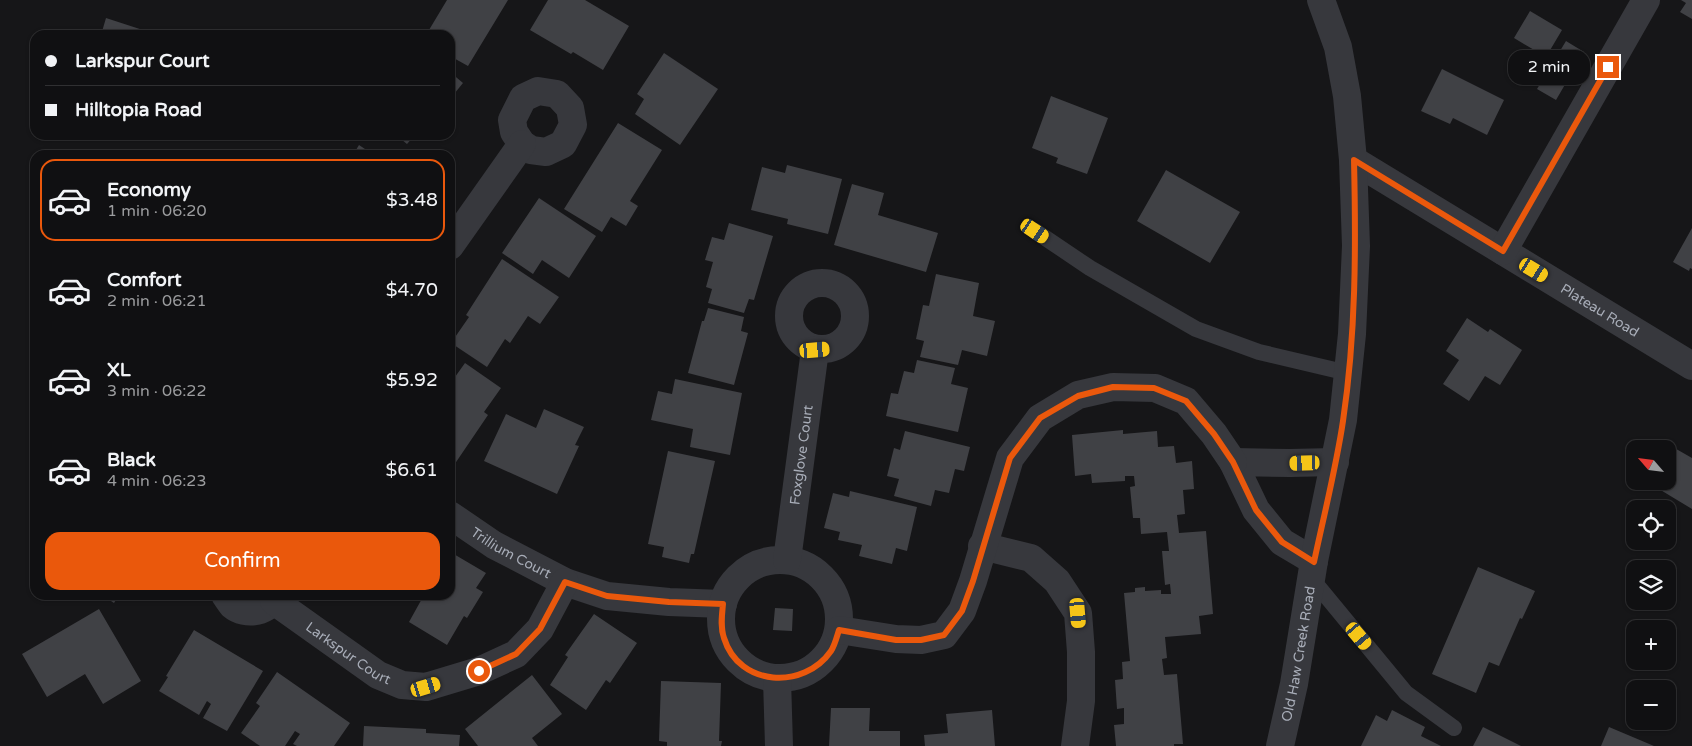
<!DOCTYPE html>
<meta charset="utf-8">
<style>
:root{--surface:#101012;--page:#19191b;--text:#f1f3f6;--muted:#9c9d9f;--line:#303032;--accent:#ea580c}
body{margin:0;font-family:"Varela Round",sans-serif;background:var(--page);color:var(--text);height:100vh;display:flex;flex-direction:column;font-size:19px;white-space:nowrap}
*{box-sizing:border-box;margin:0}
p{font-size:16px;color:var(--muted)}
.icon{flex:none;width:28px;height:28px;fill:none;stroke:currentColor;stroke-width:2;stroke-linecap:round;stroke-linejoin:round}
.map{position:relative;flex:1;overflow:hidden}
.side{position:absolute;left:30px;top:150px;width:425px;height:450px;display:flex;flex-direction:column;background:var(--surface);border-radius:15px;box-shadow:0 1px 4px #0004,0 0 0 1px var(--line)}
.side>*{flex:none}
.top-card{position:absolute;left:30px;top:30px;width:425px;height:110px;border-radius:15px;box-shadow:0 1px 4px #0004,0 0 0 1px var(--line);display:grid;align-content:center;height:110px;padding:0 15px;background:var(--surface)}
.needle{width:32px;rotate:298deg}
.controls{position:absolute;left:1626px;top:440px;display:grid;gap:10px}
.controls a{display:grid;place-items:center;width:50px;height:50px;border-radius:10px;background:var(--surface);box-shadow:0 1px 4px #0004,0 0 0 1px var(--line);font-size:25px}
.end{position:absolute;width:22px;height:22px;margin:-11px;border:6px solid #ea580c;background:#fff;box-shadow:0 0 0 2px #fff}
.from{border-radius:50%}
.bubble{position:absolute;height:35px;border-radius:15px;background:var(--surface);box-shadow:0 1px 4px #0004,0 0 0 1px var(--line);font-size:16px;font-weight:600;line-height:35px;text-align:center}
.car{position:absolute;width:15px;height:30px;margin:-15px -8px;border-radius:6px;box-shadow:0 0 4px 1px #0007;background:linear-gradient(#f5c518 24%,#345 0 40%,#f5c518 0 76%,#345 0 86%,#f5c518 0)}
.top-card b{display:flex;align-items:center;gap:18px;height:48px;font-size:19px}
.top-card b+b{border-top:1px solid var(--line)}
.top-card i{width:12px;height:12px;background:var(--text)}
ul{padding:9px 0 0;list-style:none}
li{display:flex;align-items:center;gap:15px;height:82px;margin:0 10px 8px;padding:0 5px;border:2px solid transparent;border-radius:15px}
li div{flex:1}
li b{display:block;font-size:19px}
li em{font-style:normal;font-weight:600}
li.selected{border-color:var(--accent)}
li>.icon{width:45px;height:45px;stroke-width:1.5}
.action{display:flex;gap:10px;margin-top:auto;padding:10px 15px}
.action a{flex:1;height:58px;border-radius:15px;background:var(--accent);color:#fff;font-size:20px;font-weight:600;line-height:58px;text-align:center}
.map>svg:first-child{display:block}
.building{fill:#404145}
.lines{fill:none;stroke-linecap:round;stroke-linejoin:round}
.service{stroke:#37383d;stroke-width:16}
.minor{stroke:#37383d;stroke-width:28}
.route{stroke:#ea580c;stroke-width:6}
.labels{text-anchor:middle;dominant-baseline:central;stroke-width:4.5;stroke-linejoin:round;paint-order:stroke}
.street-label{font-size:14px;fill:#a8adb8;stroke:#111113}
</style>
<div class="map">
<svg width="1692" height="746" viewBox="0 0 1692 746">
<rect width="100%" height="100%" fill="#161618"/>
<path class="building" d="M 447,0 L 508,0 L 468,66 L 450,56 L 450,35 L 426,35 Z
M 548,0 L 585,0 L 629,26 L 603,70 L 573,52 L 571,54 L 530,30 Z
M 1681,0 L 1692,0 L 1692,19 L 1680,12 L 1686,3 Z
M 1530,11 L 1562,30 L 1546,57 L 1514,38 Z
M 106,18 L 149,32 L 148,35 L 101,35 Z
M 1566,41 L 1584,52 L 1556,100 L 1537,89 Z
M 664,53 L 718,89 L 680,145 L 635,114 L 644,99 L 637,94 Z
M 1442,69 L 1504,100 L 1487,135 L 1453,118 L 1450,124 L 1421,111 Z
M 450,72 L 463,83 L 450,99 Z
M 1051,96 L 1108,118 L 1087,174 L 1056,163 L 1058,158 L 1032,148 Z
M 618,123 L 662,150 L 630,201 L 638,206 L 626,226 L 611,217 L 602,232 L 564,209 Z
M 396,135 L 415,135 L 407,144 Z
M 359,145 L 374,155 L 353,155 Z
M 787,165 L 842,179 L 828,234 L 787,224 L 788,219 L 751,210 L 762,167 L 785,173 Z
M 1166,170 L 1240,212 L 1210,263 L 1137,221 Z
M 852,184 L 884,193 L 878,215 L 938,233 L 926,272 L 834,245 Z
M 539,198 L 596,236 L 569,278 L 542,260 L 533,274 L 502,253 Z
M 729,223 L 773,236 L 754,300 L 749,299 L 744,313 L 708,303 L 712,289 L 706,287 L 713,262 L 705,260 L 712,237 L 724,240 Z
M 1692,228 L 1692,269 L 1690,268 L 1689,271 L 1673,262 Z
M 502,259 L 559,297 L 540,324 L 528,316 L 510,343 L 505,339 L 487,367 L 451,343 L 469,317 L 466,315 Z
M 936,274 L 979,283 L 973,316 L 995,321 L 987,356 L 962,350 L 958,365 L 920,357 L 924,341 L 916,339 L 923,305 L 929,306 Z
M 708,308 L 744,317 L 741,331 L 748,333 L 734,385 L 688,373 L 702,321 L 704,321 Z
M 1467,318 L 1488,332 L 1490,329 L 1522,350 L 1500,385 L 1485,376 L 1469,401 L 1443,384 L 1459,360 L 1446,351 Z
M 917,360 L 955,368 L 951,384 L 968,388 L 958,432 L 886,416 L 891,393 L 898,394 L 904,371 L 914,373 Z
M 465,363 L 501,388 L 484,412 L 488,415 L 450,471 L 450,384 Z
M 675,379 L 742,393 L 730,455 L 690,447 L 693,429 L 651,420 L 658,391 L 672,394 Z
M 544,409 L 584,427 L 575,445 L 579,446 L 557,494 L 484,461 L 506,414 L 536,428 Z
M 1123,430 L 1123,434 L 1157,431 L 1158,447 L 1174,446 L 1176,463 L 1192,461 L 1194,489 L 1183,490 L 1185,514 L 1177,515 L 1179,533 L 1206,531 L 1213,614 L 1199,616 L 1201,634 L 1165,637 L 1167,658 L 1162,659 L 1164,675 L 1177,674 L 1183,744 L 1174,744 L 1174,746 L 1116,746 L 1114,725 L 1124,724 L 1124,708 L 1117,709 L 1115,680 L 1123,679 L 1122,662 L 1130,661 L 1124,593 L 1135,592 L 1135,588 L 1145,587 L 1145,591 L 1161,590 L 1161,594 L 1171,594 L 1170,584 L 1165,585 L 1162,551 L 1169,551 L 1167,532 L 1141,534 L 1140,518 L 1133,518 L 1130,487 L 1135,486 L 1134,476 L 1125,476 L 1125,481 L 1092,483 L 1091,474 L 1075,476 L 1072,435 Z
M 905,431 L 970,447 L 964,471 L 955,469 L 949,493 L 935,490 L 931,506 L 894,496 L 899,479 L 887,476 L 894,448 L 900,450 Z
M 1671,446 L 1692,458 L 1692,509 L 1649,483 L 1650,481 L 1668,481 L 1668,451 Z
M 668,451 L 715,461 L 694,554 L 691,554 L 689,563 L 662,557 L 664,547 L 648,544 Z
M 850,491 L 917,507 L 907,551 L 896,548 L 892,564 L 859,556 L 862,545 L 838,540 L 840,532 L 824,528 L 833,493 L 849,497 Z
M 452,553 L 486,573 L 476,588 L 483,592 L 467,618 L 464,616 L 447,645 L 409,622 L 424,595 L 450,595 L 450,556 Z
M 1478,567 L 1535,591 L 1522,619 L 1520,618 L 1499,666 L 1489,662 L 1476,693 L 1432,674 Z
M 102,595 L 119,595 L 114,603 Z
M 775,608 L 793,609 L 792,631 L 773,630 Z
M 99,609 L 141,681 L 103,704 L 85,674 L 47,697 L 22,654 Z
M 594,614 L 637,643 L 610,683 L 606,680 L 586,710 L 550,685 L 568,657 L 565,655 Z
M 194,630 L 263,671 L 227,731 L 203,718 L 211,704 L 207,701 L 199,715 L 159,691 L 168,677 L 166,676 Z
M 277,672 L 350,723 L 334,746 L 297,746 L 293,744 L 300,734 L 295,731 L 285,746 L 260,746 L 241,733 L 260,706 L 256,703 Z
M 532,675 L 562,714 L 532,738 L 538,746 L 478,746 L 465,729 Z
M 661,681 L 721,683 L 719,741 L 722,741 L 721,746 L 667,746 L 667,742 L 659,741 Z
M 831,708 L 870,708 L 869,731 L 900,731 L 900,746 L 829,746 Z
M 992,710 L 995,746 L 925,746 L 924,735 L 948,733 L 946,714 Z
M 1392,710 L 1425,727 L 1421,736 L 1441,746 L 1361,746 L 1376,715 L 1387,721 Z
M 364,726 L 426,729 L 426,733 L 460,735 L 459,746 L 363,746 Z
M 1483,727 L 1521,746 L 1473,746 Z
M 1609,727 L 1654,746 L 1601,746 Z"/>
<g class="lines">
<path class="service" d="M 1035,231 L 1090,268 L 1196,329 L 1259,352 L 1348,373
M 1312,579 L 1406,693 L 1454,728"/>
<g class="minor">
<path d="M 538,91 L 557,94 L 570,108 L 573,125 L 563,144 L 546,152 L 531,150 L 522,144 L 514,132 L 512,120 L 523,98 Z"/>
<path id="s1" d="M 1353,160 L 1692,366"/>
<path d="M 450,246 L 522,144"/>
<path d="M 1503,251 L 1646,0"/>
<circle cx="822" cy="316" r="33"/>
<path id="s2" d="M 450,515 L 494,545 L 565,582 L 607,596 L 669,602 L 723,604"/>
<path d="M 982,546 L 1031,558 L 1057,581 L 1078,613 L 1081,652 L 1081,701 L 1075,746"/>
<circle cx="780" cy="619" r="59"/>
<path id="s3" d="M 787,560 L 815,350"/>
<path d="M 1314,561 L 1282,542 L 1256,510 L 1233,462 L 1290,463 L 1335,462"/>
<path d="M 225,595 C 227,598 230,602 232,605 C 246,617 270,612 276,595"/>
<path id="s4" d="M 274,601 L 378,675 L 402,685 L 426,687 L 479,671 L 516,654 L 540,629 L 565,582"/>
<path d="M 839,630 L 896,639 L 921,640 L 944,635 L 962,611 L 973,581 L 1010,458 L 1040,418 L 1078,395 L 1113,387 L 1155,388 L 1186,401 L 1214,434 L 1233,462"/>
<path d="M 777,679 L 779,746"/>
<path id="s5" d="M 1280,746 L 1294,684 L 1314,561 L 1343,420 L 1352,334 L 1356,246 L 1353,160 L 1347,96 L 1338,47 L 1321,0"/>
</g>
</g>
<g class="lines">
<path class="route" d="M 479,671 L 516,654 L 540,629 L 565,582 L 607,596 L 669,602 L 723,604 C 722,615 720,627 724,638 C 739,687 804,690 831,651 C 835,645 837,636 839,630 L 896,640 L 921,640 L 944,635 L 962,611 L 973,581 L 1010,458 L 1040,418 L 1078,396 L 1113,387 L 1154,388 L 1186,401 L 1214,434 L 1233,462 L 1256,510 L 1282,542 L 1314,562 C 1324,515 1336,468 1343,421 C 1356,334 1356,247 1354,160 L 1503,251 L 1608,67"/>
</g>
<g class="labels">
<g class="street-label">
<text stroke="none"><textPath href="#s1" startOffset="289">Plateau Road</textPath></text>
<text stroke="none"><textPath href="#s3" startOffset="106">Foxglove Court</textPath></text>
<text stroke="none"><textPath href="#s2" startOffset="72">Trillium Court</textPath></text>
<text stroke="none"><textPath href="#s4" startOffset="91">Larkspur Court</textPath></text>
<text stroke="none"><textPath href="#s5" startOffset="94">Old Haw Creek Road</textPath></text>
</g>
</g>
</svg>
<div class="controls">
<a><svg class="needle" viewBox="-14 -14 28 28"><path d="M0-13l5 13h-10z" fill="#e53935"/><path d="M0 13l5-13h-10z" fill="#9c9d9f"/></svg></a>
<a><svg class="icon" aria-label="locate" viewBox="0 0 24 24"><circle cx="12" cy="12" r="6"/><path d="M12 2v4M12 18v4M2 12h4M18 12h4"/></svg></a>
<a><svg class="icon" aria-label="layers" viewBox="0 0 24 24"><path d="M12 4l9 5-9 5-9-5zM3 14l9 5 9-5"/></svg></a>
<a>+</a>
<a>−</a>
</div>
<i class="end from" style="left:479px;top:671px"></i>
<i class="end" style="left:1608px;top:67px"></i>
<div class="bubble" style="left:1508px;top:50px;width:82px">2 min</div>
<i class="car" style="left:1035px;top:231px;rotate:124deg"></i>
<i class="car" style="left:1534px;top:270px;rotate:121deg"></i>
<i class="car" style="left:815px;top:350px;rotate:85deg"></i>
<i class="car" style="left:1305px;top:463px;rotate:268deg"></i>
<i class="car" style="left:1078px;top:613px;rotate:175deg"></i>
<i class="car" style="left:1359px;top:636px;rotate:140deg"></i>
<i class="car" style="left:426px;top:687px;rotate:73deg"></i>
<div class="top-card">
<b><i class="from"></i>Larkspur Court</b>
<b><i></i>Hilltopia Road</b>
</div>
<section class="side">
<ul>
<li class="selected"><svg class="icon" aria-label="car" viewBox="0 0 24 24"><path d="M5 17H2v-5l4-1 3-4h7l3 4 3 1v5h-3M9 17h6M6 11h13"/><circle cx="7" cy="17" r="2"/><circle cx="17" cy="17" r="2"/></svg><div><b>Economy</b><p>1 min · 06:20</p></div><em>$3.48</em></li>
<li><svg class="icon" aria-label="car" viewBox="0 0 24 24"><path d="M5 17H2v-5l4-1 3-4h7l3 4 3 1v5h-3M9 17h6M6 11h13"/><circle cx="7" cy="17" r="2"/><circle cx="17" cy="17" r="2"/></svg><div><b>Comfort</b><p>2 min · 06:21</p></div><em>$4.70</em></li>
<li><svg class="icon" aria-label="car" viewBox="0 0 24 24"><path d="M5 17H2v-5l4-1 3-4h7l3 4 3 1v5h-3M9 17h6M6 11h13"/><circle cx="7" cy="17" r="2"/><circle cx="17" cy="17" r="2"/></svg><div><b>XL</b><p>3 min · 06:22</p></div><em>$5.92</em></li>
<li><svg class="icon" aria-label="car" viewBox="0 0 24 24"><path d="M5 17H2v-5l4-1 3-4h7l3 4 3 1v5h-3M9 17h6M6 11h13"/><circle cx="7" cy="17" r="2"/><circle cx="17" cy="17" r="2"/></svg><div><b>Black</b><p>4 min · 06:23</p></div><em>$6.61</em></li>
</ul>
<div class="action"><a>Confirm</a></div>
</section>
</div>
